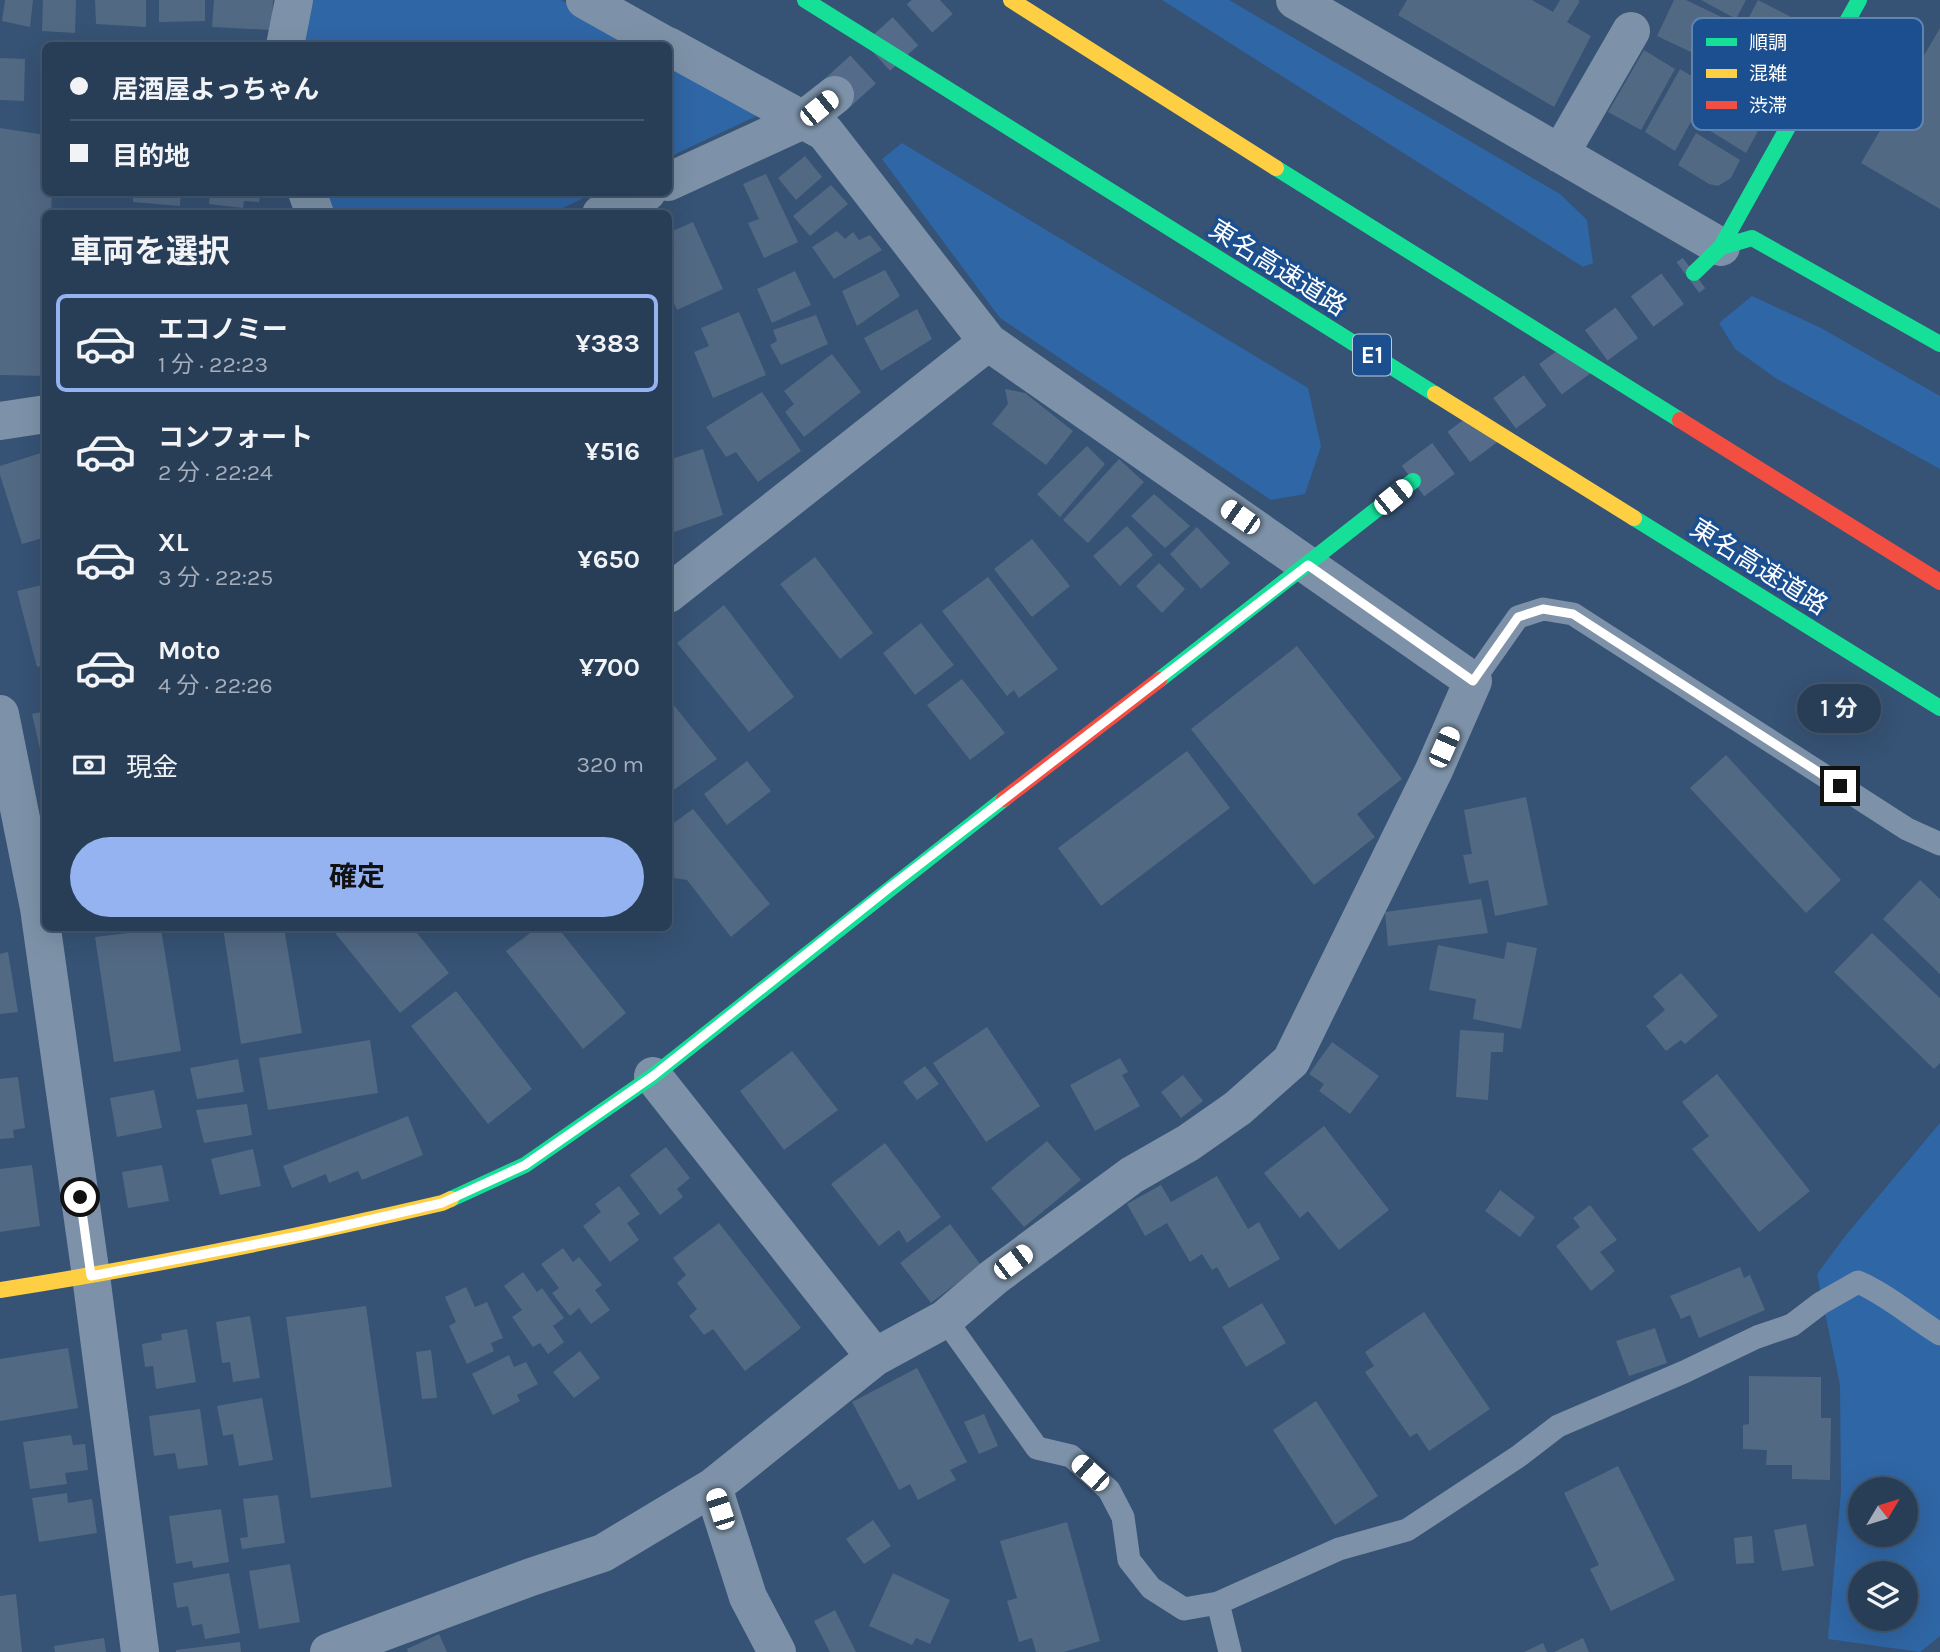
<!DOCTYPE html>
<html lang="ja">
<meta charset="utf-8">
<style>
:root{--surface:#283e57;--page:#344961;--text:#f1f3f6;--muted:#a5aeba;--line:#44576d;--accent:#95b2f1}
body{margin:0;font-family:Karla,"Noto Sans JP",sans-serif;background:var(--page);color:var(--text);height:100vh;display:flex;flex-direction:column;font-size:26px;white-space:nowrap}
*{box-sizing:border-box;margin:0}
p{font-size:23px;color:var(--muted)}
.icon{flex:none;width:38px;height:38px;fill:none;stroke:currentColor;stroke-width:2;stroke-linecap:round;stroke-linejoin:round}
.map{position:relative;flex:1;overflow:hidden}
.sheet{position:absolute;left:42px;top:210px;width:630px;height:721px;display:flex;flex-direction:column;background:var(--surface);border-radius:10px;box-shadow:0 7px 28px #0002,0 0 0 2px var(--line)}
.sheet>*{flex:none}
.guide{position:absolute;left:42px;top:42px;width:630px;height:154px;border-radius:10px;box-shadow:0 7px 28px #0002,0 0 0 2px var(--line);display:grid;align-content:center;height:154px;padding:0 28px;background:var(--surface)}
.needle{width:46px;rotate:52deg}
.fabs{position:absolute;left:1848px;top:1477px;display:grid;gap:14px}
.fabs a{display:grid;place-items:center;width:70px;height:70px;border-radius:50%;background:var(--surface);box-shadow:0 7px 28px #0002,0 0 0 2px var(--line);font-size:35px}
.end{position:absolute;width:32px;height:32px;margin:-16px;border:9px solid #fff;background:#111;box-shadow:0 0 0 4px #111}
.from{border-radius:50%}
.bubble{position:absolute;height:49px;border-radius:24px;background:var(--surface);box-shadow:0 7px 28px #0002,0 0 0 2px var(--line);font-size:23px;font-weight:700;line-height:49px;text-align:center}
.car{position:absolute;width:21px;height:42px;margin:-21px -10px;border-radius:9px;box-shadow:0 0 5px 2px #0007;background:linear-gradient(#fff 24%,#345 0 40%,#fff 0 76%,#345 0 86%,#fff 0)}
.guide b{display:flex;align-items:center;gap:24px;height:66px;font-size:26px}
.guide b+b{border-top:2px solid var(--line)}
.guide i{width:18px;height:18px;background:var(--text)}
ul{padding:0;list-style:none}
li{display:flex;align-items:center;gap:21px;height:98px;margin:0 14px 10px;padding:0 14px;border:4px solid transparent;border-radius:10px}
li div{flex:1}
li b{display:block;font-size:26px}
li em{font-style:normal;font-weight:700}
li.on{border-color:var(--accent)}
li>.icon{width:63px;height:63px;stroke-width:1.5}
h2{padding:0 28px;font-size:32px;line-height:84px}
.pay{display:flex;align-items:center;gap:18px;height:77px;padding:0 28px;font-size:26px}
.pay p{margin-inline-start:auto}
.action{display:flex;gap:14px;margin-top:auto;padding:14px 28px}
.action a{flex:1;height:80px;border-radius:42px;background:var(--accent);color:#111;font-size:28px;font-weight:700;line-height:80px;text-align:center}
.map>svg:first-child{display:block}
.green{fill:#2f66a5;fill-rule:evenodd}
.building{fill:#526984}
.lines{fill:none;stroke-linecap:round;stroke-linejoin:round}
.street-tunnel{stroke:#546c89;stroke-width:38;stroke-dasharray:38 19;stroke-linecap:butt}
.secondary-tunnel{stroke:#546c89;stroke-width:38;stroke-dasharray:38 19;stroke-linecap:butt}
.lane{stroke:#7d92a8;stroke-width:23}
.street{stroke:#7d92a8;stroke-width:38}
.fast{stroke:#16e098;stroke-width:16}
.slow{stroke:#ffcf43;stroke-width:16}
.jam{stroke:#f24e42;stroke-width:16}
.route{stroke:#fff;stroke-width:9}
.labels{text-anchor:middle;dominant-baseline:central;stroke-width:7;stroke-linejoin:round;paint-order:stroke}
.shield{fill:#1b4f8f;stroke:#bbcadd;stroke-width:2}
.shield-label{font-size:24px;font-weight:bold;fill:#fff}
.street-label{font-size:26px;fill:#fff;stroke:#1b4f8f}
.key{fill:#1b4f8f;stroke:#5f84b1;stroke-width:2}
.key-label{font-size:19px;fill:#fff}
</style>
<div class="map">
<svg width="1940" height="1652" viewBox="0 0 1940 1652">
<rect width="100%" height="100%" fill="#365274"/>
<path class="green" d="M 311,0 L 561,0 L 644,45 L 300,46 Z
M 1162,0 L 1229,0 L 1560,194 L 1587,220 L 1593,263 L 1583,267 Z
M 669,59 L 765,112 L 669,157 Z
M 902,143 L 1308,388 L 1321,446 L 1305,494 L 1271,500 L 1000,318 L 882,159 Z
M 318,193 L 594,193 L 550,214 L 326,213 Z
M 1752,296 L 1821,328 L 1940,396 L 1940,469 L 1777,379 L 1735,349 L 1719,323 Z
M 1940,1123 L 1940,1636 L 1920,1652 L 1828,1639 L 1841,1491 L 1840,1385 L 1817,1274 L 1846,1235 ZM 1860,1489 L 1906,1489 L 1906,1535 L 1860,1535 ZM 1860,1573 L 1906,1573 L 1906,1619 L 1860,1619 Z"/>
<path class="building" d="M 5,0 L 33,0 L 30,27 L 2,21 Z
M 43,0 L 76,0 L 75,33 L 42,31 Z
M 95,0 L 146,0 L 146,27 L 96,24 Z
M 159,0 L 205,0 L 205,21 L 159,22 Z
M 214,0 L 273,0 L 272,30 L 212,27 Z
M 1407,0 L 1532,0 L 1553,12 L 1560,0 L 1578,0 L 1580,1 L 1567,22 L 1591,36 L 1554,107 L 1398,15 Z
M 1674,0 L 1686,0 L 1732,22 L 1712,62 L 1657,36 Z
M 1701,0 L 1746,0 L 1736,19 Z
M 1758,0 L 1807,25 L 1779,77 L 1731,51 Z
M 1940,28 L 1940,209 L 1861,163 Z
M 1644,50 L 1675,69 L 1641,130 L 1608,112 Z
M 0,58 L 25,59 L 24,101 L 0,100 Z
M 1680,69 L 1710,87 L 1675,151 L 1645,132 Z
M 1717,92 L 1764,120 L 1746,153 L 1699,124 Z
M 0,128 L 46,135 L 46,192 L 52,192 L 51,214 L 46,214 L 46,376 L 0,375 Z
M 1696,133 L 1740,160 L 1731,178 L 1718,186 L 1709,184 L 1678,165 Z
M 805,156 L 822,177 L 796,200 L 778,178 Z
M 766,174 L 798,242 L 764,258 L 748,223 L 759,219 L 743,184 Z
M 831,185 L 848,204 L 810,236 L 793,216 Z
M 133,192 L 181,192 L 180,206 L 133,202 Z
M 210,192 L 261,192 L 259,202 L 244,201 L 243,208 L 209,204 Z
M 693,222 L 723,289 L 677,310 L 668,289 L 668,233 Z
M 837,231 L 845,239 L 853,232 L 859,240 L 870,235 L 882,250 L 834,279 L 812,247 Z
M 885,270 L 900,296 L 857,326 L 842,291 Z
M 795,271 L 811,305 L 772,323 L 757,289 Z
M 917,309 L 932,339 L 881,371 L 864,338 Z
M 739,312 L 766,375 L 713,398 L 694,352 L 709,346 L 701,328 Z
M 816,315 L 828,344 L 781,365 L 770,345 L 777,341 L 773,330 Z
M 832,354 L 861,392 L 804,437 L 785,412 L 794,404 L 784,391 Z
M 1005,389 L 1025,393 L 1073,431 L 1046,465 L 992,424 L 1008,404 Z
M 762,392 L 801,451 L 758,482 L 736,452 L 726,457 L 706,427 Z
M 1087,446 L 1105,464 L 1060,517 L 1037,494 Z
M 703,449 L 723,515 L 674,532 L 668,515 L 668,460 Z
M 41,453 L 46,467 L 46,537 L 22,544 L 0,475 L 0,466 Z
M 1119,459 L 1144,482 L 1088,543 L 1063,520 Z
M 1154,494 L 1190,526 L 1165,548 L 1131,516 Z
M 1127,526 L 1153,555 L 1120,586 L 1093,556 Z
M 1197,527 L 1230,563 L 1201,589 L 1170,554 Z
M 1032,539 L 1070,586 L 1032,617 L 994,569 Z
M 815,557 L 873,633 L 840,659 L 780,584 Z
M 1159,563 L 1185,589 L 1162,613 L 1136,586 Z
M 988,577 L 1058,669 L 1019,698 L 1014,690 L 1007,696 L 942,611 Z
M 46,584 L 46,664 L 37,667 L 17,591 Z
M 724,605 L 794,697 L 749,732 L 677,643 Z
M 921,623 L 954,665 L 915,695 L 883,653 Z
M 1297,646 L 1402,779 L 1357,814 L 1375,837 L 1314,885 L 1191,729 Z
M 962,679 L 1005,733 L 970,760 L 927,705 Z
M 668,698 L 717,759 L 668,794 Z
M 46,711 L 46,747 L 40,749 L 32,714 Z
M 1187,751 L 1230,808 L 1101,906 L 1058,848 Z
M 1726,755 L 1841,880 L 1806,913 L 1690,788 Z
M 747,761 L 771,791 L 727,825 L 704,794 Z
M 1526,797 L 1548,905 L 1495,916 L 1488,880 L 1469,884 L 1463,855 L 1472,854 L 1464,810 Z
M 693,809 L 770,904 L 731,937 L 687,880 L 668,877 L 668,827 Z
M 1920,880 L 1940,899 L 1940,974 L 1883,919 Z
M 1481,899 L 1488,933 L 1388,946 L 1385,912 Z
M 223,928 L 284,928 L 302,1033 L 241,1044 Z
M 331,928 L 413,928 L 449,973 L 400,1013 Z
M 537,928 L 558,928 L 626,1013 L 583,1049 L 506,951 Z
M 161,929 L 181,1051 L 114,1062 L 95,937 Z
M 1872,933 L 1940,998 L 1940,1063 L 1934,1069 L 1834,972 Z
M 1507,942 L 1537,948 L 1521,1029 L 1473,1019 L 1476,999 L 1429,990 L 1438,945 L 1504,959 Z
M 8,952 L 18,1012 L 0,1014 L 0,954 Z
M 1681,973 L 1718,1016 L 1685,1044 L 1681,1040 L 1666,1051 L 1646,1026 L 1665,1010 L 1653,996 Z
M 456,991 L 532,1089 L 488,1124 L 411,1026 Z
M 987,1027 L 1040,1106 L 986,1142 L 933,1063 Z
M 1460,1030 L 1504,1033 L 1503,1052 L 1491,1052 L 1488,1100 L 1456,1097 Z
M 370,1040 L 378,1093 L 268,1110 L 259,1058 Z
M 1332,1042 L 1379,1076 L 1350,1114 L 1319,1091 L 1324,1084 L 1309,1074 Z
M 792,1051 L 838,1110 L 784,1150 L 740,1091 Z
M 1120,1058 L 1128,1072 L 1122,1075 L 1140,1106 L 1095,1131 L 1070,1085 Z
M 238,1059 L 244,1092 L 197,1099 L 190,1068 Z
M 925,1066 L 939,1084 L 917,1100 L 903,1082 Z
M 1717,1074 L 1810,1191 L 1759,1232 L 1692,1149 L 1709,1136 L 1682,1102 Z
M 1183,1075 L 1203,1101 L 1181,1118 L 1161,1092 Z
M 18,1077 L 25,1128 L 13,1130 L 14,1138 L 0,1139 L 0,1079 Z
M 154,1090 L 162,1128 L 117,1137 L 110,1098 Z
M 247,1104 L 252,1135 L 204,1143 L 196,1110 Z
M 408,1116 L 423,1155 L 362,1180 L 358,1171 L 329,1183 L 326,1174 L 292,1188 L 283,1166 Z
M 1324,1126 L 1389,1210 L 1339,1250 L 1308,1211 L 1300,1218 L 1264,1173 Z
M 1047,1141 L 1081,1180 L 1024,1227 L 991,1188 Z
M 885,1143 L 941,1217 L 907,1243 L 899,1230 L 879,1246 L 831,1184 Z
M 666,1147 L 690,1178 L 677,1189 L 683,1197 L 660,1215 L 630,1175 Z
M 253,1149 L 261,1186 L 220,1195 L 211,1159 Z
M 32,1165 L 40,1226 L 0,1232 L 0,1169 Z
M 162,1165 L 169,1201 L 128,1208 L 122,1172 Z
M 1217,1176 L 1248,1229 L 1259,1222 L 1280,1259 L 1229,1288 L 1217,1267 L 1212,1270 L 1202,1254 L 1190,1262 L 1167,1223 L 1145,1236 L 1127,1204 L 1161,1185 L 1171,1202 Z
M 619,1186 L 640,1214 L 627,1223 L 639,1240 L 610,1262 L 583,1226 L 601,1212 L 595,1204 Z
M 1500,1190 L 1535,1217 L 1520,1237 L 1485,1211 Z
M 1590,1205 L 1617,1240 L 1600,1252 L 1615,1271 L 1591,1291 L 1556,1246 L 1580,1227 L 1573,1218 Z
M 719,1223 L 801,1328 L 745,1371 L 713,1329 L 704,1335 L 689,1316 L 697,1309 L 677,1283 L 686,1275 L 673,1258 Z
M 950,1224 L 981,1265 L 931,1303 L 900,1263 Z
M 563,1248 L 573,1262 L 579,1257 L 602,1285 L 595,1290 L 610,1310 L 591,1324 L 579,1308 L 570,1316 L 552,1293 L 559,1288 L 541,1264 Z
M 1740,1267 L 1744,1278 L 1750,1275 L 1765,1310 L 1699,1338 L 1690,1315 L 1681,1319 L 1670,1296 Z
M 523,1272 L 537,1292 L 542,1288 L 564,1318 L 553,1326 L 564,1342 L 548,1354 L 540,1343 L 533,1347 L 512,1317 L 522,1310 L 504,1286 Z
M 466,1287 L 475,1307 L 487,1302 L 503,1338 L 491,1343 L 494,1351 L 467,1364 L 449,1326 L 456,1322 L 445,1297 Z
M 1262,1303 L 1286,1343 L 1246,1367 L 1222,1327 Z
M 366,1306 L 392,1487 L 311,1498 L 286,1317 Z
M 1424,1312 L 1490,1409 L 1429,1451 L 1417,1433 L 1410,1437 L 1365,1372 L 1374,1366 L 1365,1352 Z
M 250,1316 L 260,1378 L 233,1382 L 230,1362 L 222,1363 L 216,1322 Z
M 1655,1328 L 1667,1363 L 1629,1376 L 1616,1341 Z
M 187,1329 L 196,1382 L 156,1389 L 153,1366 L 145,1367 L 142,1344 L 162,1340 L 161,1334 Z
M 68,1348 L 78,1408 L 0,1421 L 0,1359 Z
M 431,1350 L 437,1398 L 422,1399 L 416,1352 Z
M 580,1351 L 600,1378 L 574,1398 L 553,1372 Z
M 509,1355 L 514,1367 L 526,1362 L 538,1384 L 517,1395 L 520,1401 L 493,1415 L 472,1374 Z
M 917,1368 L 967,1462 L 950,1470 L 956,1480 L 918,1500 L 910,1484 L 899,1490 L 852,1402 Z
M 1749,1376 L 1821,1377 L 1821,1418 L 1831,1418 L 1830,1480 L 1792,1479 L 1792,1465 L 1766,1465 L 1767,1450 L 1743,1449 L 1743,1425 L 1749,1424 Z
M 262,1398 L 273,1460 L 239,1466 L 233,1434 L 223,1436 L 217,1406 Z
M 1316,1401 L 1378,1496 L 1335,1525 L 1273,1430 Z
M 200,1409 L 208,1465 L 178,1469 L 175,1453 L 154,1456 L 149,1416 Z
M 984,1414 L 998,1446 L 979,1454 L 964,1422 Z
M 71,1435 L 73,1445 L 85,1444 L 88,1470 L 65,1473 L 67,1484 L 30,1489 L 23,1442 Z
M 1618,1466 L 1675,1580 L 1611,1611 L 1590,1569 L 1599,1565 L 1564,1493 Z
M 67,1493 L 68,1503 L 92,1499 L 97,1533 L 39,1542 L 32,1498 Z
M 278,1495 L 285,1543 L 242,1549 L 240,1538 L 248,1537 L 243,1499 Z
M 221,1509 L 229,1562 L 193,1568 L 192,1561 L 176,1564 L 169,1516 Z
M 873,1520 L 891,1546 L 864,1564 L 846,1539 Z
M 1067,1522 L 1100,1641 L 1064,1652 L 1036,1652 L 1032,1638 L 1019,1642 L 1007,1601 L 1017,1598 L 1000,1541 Z
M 1806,1524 L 1814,1566 L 1782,1571 L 1774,1530 Z
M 1752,1536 L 1754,1563 L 1736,1564 L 1734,1538 Z
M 290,1564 L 300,1622 L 259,1629 L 249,1571 Z
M 229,1573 L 240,1633 L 205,1639 L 202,1624 L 192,1626 L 188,1606 L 177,1608 L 173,1583 Z
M 893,1573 L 950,1600 L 930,1644 L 916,1638 L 912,1645 L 869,1626 Z
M 16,1594 L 22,1652 L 0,1652 L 0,1596 Z
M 835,1610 L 856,1652 L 830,1652 L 814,1621 Z
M 439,1634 L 447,1652 L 408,1652 L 407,1649 Z
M 104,1638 L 106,1652 L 55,1652 L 54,1646 Z
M 1583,1638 L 1589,1652 L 1554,1652 Z
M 240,1642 L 241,1652 L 176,1652 L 176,1650 Z
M 1543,1643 L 1547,1652 L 1524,1652 Z"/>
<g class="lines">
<path class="street-tunnel" d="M 835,95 L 940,0"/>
<path class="secondary-tunnel" d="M 1413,481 L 1694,273"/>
<path class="lane" d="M 1473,681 L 1518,617 L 1543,609 L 1573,614 L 1907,829 L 1940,844
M 945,1319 L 1037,1448 L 1071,1456 L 1109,1490 L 1123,1517 L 1129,1560 L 1151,1588 L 1184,1609 L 1218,1603 L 1339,1549 L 1407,1530 L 1519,1456 L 1558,1426 L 1684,1372 L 1757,1337 L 1792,1325 L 1821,1303 L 1858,1282 C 1888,1295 1912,1317 1940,1334
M 1218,1603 L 1230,1652"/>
<path class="street" d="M 585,0 L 667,46
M 1295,0 L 1721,247
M 285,46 L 294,0
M 1560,154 L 1631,31
M 668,182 L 803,120 L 835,95
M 307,192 L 315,214
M 601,214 L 647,192
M 0,421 L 46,414
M 668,594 L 988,342
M 0,714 L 39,908 L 91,1276 L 140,1652
M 653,1076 L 875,1357
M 713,1487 L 748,1597 L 777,1652
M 329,1652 L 531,1577 L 603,1553 L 713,1487 L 875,1357 L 945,1319 L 994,1277 L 1132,1175 L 1188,1143 L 1238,1108 L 1291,1061 L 1434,770 L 1473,681 L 988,342 L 825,132 L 668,46"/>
<path class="fast" d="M 805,0 L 1435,394
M 1276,168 L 1680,420
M 1721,247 L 1752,238 L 1940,344
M 1694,273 L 1721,247 L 1859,0
M 1634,518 L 1940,708
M 1159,680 L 1413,481
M 451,1199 L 525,1165 L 653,1076 L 1004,799"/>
<path class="slow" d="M 1011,0 L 1276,168
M 1435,394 L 1634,518
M 0,1290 C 149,1267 296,1237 442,1203 L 451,1199"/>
<path class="jam" d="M 1680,420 L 1940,582
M 1004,799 L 1159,680"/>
</g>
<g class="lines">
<path class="route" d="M 80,1197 L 91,1276 L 308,1234 L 442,1203 L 525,1165 L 653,1076 L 889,888 L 1308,565 L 1473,681 L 1518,617 L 1543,609 L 1573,614 L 1840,786"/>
</g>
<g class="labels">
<rect class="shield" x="1353" y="334.5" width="38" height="41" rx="5"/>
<g class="shield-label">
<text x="1372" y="355">E1</text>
</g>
<g class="street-label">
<text transform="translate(1278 268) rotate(32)">東名高速道路</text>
<text transform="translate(1759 567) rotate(32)">東名高速道路</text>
</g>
</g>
<rect x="1692" y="18" width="231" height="112" rx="10" class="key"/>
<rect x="1706" y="38" width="31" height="8" fill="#16e098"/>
<rect x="1706" y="69" width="31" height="9" fill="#ffcf43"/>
<rect x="1706" y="101" width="31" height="8" fill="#f24e42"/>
<g class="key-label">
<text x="1749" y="49">順調</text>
<text x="1749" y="80">混雑</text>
<text x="1749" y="112">渋滞</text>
</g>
</svg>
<div class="fabs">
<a><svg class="needle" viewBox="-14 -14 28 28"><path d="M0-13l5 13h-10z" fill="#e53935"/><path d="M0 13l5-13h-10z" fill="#a5aeba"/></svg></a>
<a><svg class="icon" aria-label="layers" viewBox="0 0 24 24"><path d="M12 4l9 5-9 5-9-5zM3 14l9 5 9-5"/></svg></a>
</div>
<i class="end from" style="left:80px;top:1197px"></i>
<i class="end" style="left:1840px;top:786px"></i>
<div class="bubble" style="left:1797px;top:684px;width:84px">1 分</div>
<i class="car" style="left:819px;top:108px;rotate:51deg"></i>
<i class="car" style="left:1393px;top:497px;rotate:51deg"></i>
<i class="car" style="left:1240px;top:517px;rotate:305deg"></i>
<i class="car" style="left:1444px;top:747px;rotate:24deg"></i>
<i class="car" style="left:1013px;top:1262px;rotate:53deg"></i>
<i class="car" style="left:1090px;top:1473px;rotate:312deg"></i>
<i class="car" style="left:720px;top:1509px;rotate:342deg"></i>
<div class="guide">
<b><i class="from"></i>居酒屋よっちゃん</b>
<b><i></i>目的地</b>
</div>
<section class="sheet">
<h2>車両を選択</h2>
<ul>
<li class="on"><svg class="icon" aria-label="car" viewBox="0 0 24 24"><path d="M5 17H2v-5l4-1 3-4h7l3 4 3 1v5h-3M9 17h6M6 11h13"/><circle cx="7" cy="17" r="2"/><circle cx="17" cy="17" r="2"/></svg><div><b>エコノミー</b><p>1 分 · 22:23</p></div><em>¥383</em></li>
<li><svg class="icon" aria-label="car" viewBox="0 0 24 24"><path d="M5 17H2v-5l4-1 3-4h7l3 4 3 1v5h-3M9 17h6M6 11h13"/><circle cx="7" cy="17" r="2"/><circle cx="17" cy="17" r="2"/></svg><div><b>コンフォート</b><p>2 分 · 22:24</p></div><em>¥516</em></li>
<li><svg class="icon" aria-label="car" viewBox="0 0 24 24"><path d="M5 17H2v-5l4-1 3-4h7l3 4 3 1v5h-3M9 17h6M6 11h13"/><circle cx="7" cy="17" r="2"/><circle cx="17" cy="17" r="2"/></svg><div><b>XL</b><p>3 分 · 22:25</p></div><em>¥650</em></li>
<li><svg class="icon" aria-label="car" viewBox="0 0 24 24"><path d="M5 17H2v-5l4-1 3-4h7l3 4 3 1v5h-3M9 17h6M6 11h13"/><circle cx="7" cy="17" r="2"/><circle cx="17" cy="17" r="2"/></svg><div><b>Moto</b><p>4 分 · 22:26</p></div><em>¥700</em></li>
</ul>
<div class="pay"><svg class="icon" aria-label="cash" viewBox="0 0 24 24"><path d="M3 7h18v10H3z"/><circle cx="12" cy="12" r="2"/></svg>現金<p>320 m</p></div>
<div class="action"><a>確定</a></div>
</section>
</div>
